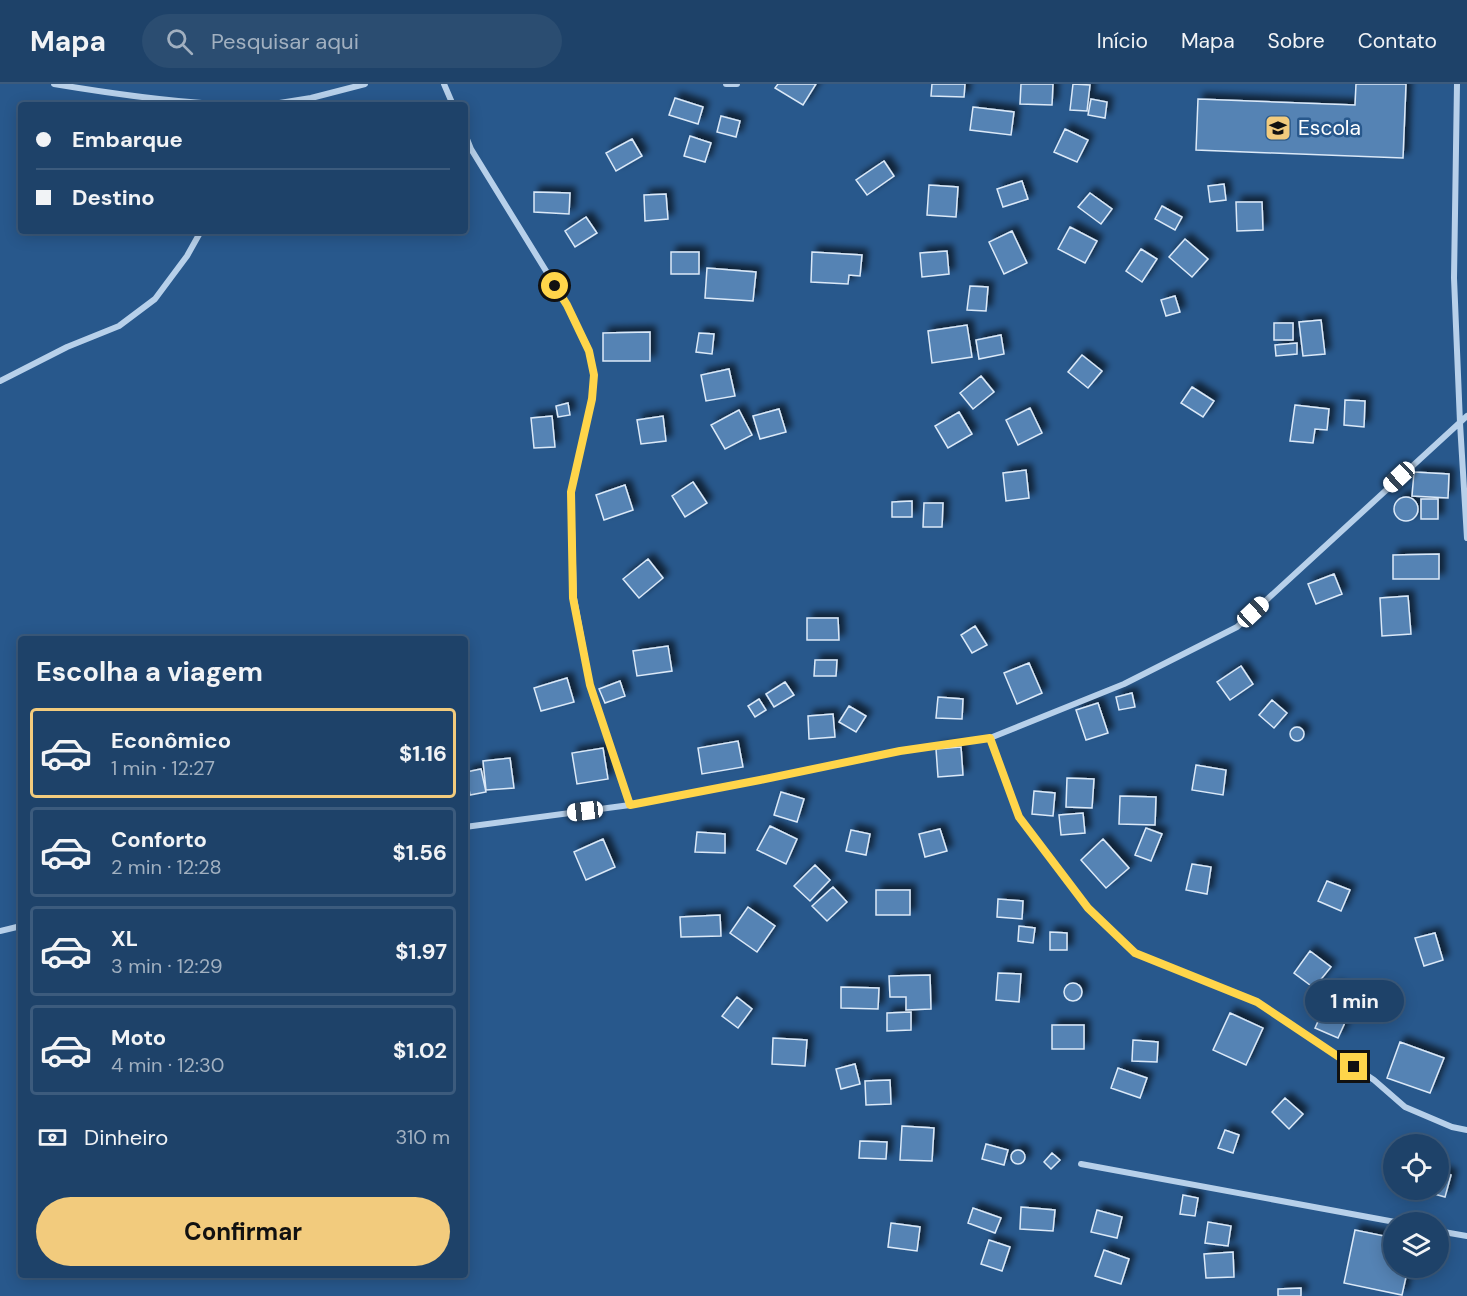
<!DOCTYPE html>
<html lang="pt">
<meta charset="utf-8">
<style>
:root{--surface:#1e4269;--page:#2b4d71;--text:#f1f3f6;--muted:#a1b0c0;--line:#3c5b7d;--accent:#f2cb7d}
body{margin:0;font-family:"DM Sans",sans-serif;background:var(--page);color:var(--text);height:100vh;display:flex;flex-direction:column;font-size:22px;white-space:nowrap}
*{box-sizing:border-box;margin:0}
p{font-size:20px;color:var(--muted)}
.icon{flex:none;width:33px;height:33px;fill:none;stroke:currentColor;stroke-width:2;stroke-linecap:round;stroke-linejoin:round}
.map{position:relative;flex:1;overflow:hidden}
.side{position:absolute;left:18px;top:552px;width:450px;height:642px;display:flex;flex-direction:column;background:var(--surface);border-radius:6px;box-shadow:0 3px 15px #0003,0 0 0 2px var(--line)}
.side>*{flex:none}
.hud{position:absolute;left:18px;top:18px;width:450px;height:132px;border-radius:6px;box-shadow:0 3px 15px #0003,0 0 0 2px var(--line);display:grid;align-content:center;height:132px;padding:0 18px;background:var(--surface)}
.tools{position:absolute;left:1383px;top:1050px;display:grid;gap:12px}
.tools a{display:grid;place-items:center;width:66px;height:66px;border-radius:50%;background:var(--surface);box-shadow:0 3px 15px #0003,0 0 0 2px var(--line);font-size:30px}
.end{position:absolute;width:27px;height:27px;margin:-14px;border:8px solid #ffd54a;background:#111;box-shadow:0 0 0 3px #111}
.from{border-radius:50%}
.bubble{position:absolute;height:42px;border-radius:21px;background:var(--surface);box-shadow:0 3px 15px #0003,0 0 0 2px var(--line);font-size:20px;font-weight:700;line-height:42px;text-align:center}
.car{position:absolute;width:18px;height:36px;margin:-18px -9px;border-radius:8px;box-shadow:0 0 4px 2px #0007;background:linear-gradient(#fff 24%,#345 0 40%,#fff 0 76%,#345 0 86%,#fff 0)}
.hud b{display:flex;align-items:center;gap:21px;height:57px;font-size:22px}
.hud b+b{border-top:2px solid var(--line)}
.hud i{width:15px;height:15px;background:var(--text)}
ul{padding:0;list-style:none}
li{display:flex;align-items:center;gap:18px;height:90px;margin:0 12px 9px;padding:0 6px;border:3px solid var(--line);border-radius:6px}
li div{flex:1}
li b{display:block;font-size:22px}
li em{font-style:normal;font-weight:700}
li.selected{border-color:var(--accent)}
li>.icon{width:54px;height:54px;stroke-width:1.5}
h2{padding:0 18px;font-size:27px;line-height:72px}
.pay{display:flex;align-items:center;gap:15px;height:66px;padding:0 18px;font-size:22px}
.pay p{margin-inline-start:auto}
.cta{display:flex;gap:12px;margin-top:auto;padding:12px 18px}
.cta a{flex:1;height:69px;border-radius:36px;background:var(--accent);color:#111;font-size:24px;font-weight:700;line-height:69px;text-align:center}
header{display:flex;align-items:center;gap:36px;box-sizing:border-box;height:84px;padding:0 30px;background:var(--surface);border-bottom:2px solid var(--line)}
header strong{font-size:28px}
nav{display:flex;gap:33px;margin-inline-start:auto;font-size:21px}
.search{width:420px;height:54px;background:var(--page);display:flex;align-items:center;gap:15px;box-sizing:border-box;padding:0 21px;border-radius:33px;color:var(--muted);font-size:22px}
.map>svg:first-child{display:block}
.building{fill:#5583b4;stroke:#dbe9f8;stroke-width:1.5;filter:url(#shadow)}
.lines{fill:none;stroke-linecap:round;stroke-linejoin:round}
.street{stroke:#b7d0ea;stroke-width:6}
.route{stroke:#ffd54a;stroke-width:8}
.labels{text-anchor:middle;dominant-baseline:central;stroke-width:5;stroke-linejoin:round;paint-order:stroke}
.poi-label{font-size:21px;fill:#fff;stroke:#28588c;text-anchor:start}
</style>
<header>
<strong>Mapa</strong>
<div class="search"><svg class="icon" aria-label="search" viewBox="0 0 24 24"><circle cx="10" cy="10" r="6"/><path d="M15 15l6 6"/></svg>Pesquisar aqui</div>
<nav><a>Início</a><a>Mapa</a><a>Sobre</a><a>Contato</a></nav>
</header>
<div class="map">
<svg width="1467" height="1212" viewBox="0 0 1467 1212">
<defs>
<filter id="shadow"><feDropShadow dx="5.5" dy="-5.5" stdDeviation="3" flood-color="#0009"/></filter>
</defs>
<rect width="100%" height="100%" fill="#28588c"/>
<path class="building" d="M 778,0 L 816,0 L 803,21 L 775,4 Z
M 932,0 L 965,0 L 964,13 L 931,12 Z
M 1021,0 L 1053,0 L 1052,21 L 1020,20 Z
M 1073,0 L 1090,1 L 1087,27 L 1070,26 Z
M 1356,0 L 1406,0 L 1403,74 L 1196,66 L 1198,15 L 1355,21 Z
M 675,14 L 703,23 L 698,40 L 669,31 Z
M 1091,15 L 1107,18 L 1105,34 L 1088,31 Z
M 973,23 L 1014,28 L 1011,51 L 970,46 Z
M 721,32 L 740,37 L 736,53 L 717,48 Z
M 1065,45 L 1088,56 L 1077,78 L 1054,68 Z
M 690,52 L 711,59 L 705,78 L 684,72 Z
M 632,55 L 642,72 L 616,87 L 606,69 Z
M 884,77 L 894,92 L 867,111 L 856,96 Z
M 1022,97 L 1028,115 L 1003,123 L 997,105 Z
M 1224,100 L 1226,116 L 1210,118 L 1208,102 Z
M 929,101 L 958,103 L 956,133 L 927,131 Z
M 534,108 L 570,109 L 569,130 L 534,128 Z
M 1090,109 L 1112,125 L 1101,140 L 1078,123 Z
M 666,110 L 668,135 L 645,137 L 644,111 Z
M 1236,118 L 1262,118 L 1263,146 L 1237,147 Z
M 1162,122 L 1182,133 L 1175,146 L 1155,135 Z
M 586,133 L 597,149 L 575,163 L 565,147 Z
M 1070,143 L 1097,157 L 1085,179 L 1058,165 Z
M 1012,147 L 1027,179 L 1004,190 L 989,158 Z
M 1185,155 L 1208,175 L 1192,193 L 1169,173 Z
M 1141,165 L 1157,175 L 1142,198 L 1126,187 Z
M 947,167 L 949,190 L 922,193 L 920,169 Z
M 671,168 L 699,168 L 699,190 L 671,190 Z
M 812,168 L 862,171 L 860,192 L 849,191 L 848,200 L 811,198 Z
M 707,184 L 756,188 L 753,217 L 705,214 Z
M 970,202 L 988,203 L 986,227 L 967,226 Z
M 1175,212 L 1180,228 L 1166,232 L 1161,216 Z
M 1321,236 L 1325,270 L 1303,272 L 1299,238 Z
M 1274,239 L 1293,239 L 1293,256 L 1274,256 Z
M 967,241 L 972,273 L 932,279 L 928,247 Z
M 650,248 L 650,277 L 603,277 L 603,249 Z
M 699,249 L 714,250 L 712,270 L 696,268 Z
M 1001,251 L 1004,270 L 979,275 L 976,256 Z
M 1297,259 L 1297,270 L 1276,272 L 1275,261 Z
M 1082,271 L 1102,287 L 1088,304 L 1068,288 Z
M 729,285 L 735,312 L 706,317 L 701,291 Z
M 981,292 L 994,308 L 973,325 L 960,309 Z
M 1192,303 L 1214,317 L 1203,333 L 1181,319 Z
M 1345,316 L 1365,317 L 1364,343 L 1344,341 Z
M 568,319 L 570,331 L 558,333 L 556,322 Z
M 1295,321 L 1329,325 L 1327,346 L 1315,345 L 1313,359 L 1290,357 Z
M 1030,324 L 1042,349 L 1018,361 L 1006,336 Z
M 779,325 L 786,348 L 760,355 L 753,332 Z
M 739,326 L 752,351 L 725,365 L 711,341 Z
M 959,328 L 972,350 L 948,364 L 935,342 Z
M 552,332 L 555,363 L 534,364 L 531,334 Z
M 663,332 L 666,357 L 641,360 L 637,336 Z
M 1026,386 L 1029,414 L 1006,417 L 1003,389 Z
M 1414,388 L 1449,390 L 1448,414 L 1412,412 Z
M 693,398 L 707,419 L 685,433 L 672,412 Z
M 625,401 L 633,426 L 604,436 L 596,411 Z
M1394 425a12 12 0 1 1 24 0a12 12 0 1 1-24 0Z
M 1421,415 L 1438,415 L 1438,435 L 1421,435 Z
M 912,417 L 912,433 L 892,433 L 892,418 Z
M 924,419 L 943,419 L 942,443 L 923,443 Z
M 1439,470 L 1439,495 L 1393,495 L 1393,471 Z
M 648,475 L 663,494 L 639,514 L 623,495 Z
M 1334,490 L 1342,510 L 1316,520 L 1308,500 Z
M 1408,512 L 1411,550 L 1382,552 L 1380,514 Z
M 807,534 L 838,534 L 839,556 L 807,556 Z
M 975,542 L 987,561 L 972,569 L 961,551 Z
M 668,562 L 672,587 L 637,592 L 633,567 Z
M 815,576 L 837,576 L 836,592 L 814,592 Z
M 1029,579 L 1042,609 L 1017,620 L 1004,589 Z
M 1241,582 L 1253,600 L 1230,616 L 1217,598 Z
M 567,594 L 574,618 L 541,627 L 534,604 Z
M 620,597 L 625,612 L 605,619 L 599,605 Z
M 785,598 L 794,611 L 774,623 L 766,610 Z
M 1132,609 L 1135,623 L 1119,626 L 1116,613 Z
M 938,613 L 963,615 L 962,635 L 936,634 Z
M 759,615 L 766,626 L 755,633 L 748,622 Z
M 1272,616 L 1287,629 L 1274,644 L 1259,631 Z
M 1098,619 L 1108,649 L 1086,656 L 1076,626 Z
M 849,622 L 866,632 L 856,648 L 839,638 Z
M 833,630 L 835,653 L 809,655 L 808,632 Z
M1290 650a7 7 0 1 1 14 0a7 7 0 1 1-14 0Z
M 738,657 L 743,683 L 702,690 L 698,664 Z
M 961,663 L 963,691 L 938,693 L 936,665 Z
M 603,664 L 608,695 L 577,700 L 572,669 Z
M 510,674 L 514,704 L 486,706 L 483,677 Z
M 1196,681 L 1226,686 L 1223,711 L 1192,706 Z
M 481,685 L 486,708 L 470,711 L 466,688 Z
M 1067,694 L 1094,695 L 1092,724 L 1066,723 Z
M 1034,707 L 1055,709 L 1053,732 L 1032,730 Z
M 781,708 L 804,715 L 797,738 L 774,731 Z
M 1120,712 L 1156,713 L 1155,741 L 1119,740 Z
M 1083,729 L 1085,749 L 1061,751 L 1059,731 Z
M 770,742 L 797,755 L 786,780 L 757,766 Z
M 1146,744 L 1162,750 L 1151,777 L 1135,771 Z
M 940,745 L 947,767 L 925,773 L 919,750 Z
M 851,746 L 870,750 L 866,771 L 846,767 Z
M 697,748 L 725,750 L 725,769 L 695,768 Z
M 603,755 L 615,783 L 586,796 L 574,768 Z
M 1103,755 L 1129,784 L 1106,804 L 1081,776 Z
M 1192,780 L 1211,783 L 1207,810 L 1186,806 Z
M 815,781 L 830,796 L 810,817 L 794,802 Z
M 1327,797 L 1350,806 L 1341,827 L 1318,817 Z
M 833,803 L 847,818 L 827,837 L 812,822 Z
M 876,806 L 910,806 L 910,831 L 876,831 Z
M 998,815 L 1023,817 L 1022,835 L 997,833 Z
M 748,823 L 775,842 L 757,868 L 730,849 Z
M 720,831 L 721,852 L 681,853 L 680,833 Z
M 1019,842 L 1035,844 L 1033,859 L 1018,857 Z
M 1050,848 L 1067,849 L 1067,866 L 1050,866 Z
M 1435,849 L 1443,876 L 1424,882 L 1415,854 Z
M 1310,867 L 1331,883 L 1314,904 L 1294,889 Z
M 998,889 L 1021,890 L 1019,918 L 996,916 Z
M 930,891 L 931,925 L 906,926 L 906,913 L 890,913 L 889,892 Z
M1064 908a9 9 0 1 1 18 0a9 9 0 1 1-18 0Z
M 1334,902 L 1357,912 L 1338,954 L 1315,944 Z
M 841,903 L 879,904 L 878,925 L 841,924 Z
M 737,913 L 752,925 L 738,944 L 722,932 Z
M 911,928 L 911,946 L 887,947 L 887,929 Z
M 1230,929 L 1263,944 L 1246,981 L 1213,966 Z
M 1052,941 L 1084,941 L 1084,965 L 1052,965 Z
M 773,954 L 807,956 L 805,982 L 772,980 Z
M 1133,956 L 1158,958 L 1157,978 L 1132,977 Z
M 1400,958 L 1444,974 L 1430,1009 L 1387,994 Z
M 855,980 L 860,1000 L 841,1005 L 836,985 Z
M 1118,984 L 1147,994 L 1140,1014 L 1111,1004 Z
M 890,996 L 891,1020 L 866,1021 L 865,997 Z
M 1285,1014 L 1303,1030 L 1289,1045 L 1272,1028 Z
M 902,1042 L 934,1044 L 932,1077 L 900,1076 Z
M 1225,1046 L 1239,1051 L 1233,1069 L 1218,1064 Z
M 860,1057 L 887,1058 L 886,1075 L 859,1074 Z
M 986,1060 L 1008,1066 L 1004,1081 L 982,1075 Z
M1011 1073a7 7 0 1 1 14 0a7 7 0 1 1-14 0Z
M 1052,1069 L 1060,1076 L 1051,1085 L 1044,1078 Z
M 1438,1087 L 1451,1091 L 1445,1113 L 1420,1106 L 1438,1106 Z
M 1183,1111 L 1198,1114 L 1195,1132 L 1180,1130 Z
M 1021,1123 L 1055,1126 L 1053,1147 L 1020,1145 Z
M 973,1124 L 1001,1134 L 995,1149 L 968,1139 Z
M 1097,1126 L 1122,1133 L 1117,1154 L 1091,1148 Z
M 1208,1138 L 1231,1142 L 1228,1162 L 1205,1159 Z
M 891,1139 L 920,1143 L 917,1167 L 888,1163 Z
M 1355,1146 L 1394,1154 L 1394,1184 L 1408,1184 L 1402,1211 L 1344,1199 Z
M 989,1156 L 1010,1163 L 1002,1187 L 981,1180 Z
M 1104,1166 L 1129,1175 L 1121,1200 L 1095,1192 Z
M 1233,1168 L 1234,1193 L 1206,1194 L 1204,1170 Z
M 1301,1204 L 1301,1212 L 1278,1212 L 1278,1205 Z"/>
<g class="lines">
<path class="street" d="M 54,0 C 114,10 175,19 236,21
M 444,0 L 453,21
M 726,0 L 737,0
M 1457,0 L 1454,194 L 1460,339 L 1467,454
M 267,21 L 311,14 L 365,0
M 465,50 L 471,65 L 567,221 L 589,266 L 594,291 L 592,315 L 571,408 L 574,514 L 590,601 L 630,721
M 0,297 L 67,263 L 119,242 L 155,215 L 187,172 L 201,147
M 990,654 L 1019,733 L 1088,824 L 1135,869 L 1257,918 L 1374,996 L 1405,1023 L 1452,1043 L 1467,1046
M 465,743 L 630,721 L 760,696 L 899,667 L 990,654 L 1124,600 L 1237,543 L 1467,332
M 0,847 L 21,842
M 1081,1080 L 1395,1138
M 1438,1147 L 1467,1152"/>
</g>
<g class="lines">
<path class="route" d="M 555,202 L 567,221 L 589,267 L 594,291 L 592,315 L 571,408 L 573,514 L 590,601 L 630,721 L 760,696 L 900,667 L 990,654 L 1019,733 L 1088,824 L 1135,869 L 1257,918 L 1354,983"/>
</g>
<defs>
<g id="school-square" transform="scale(1.35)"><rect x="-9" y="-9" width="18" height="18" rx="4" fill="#f2cb7d" stroke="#28588c"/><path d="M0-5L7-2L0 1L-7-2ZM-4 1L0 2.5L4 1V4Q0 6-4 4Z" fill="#111"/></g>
</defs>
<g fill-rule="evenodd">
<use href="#school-square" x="1278" y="44"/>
</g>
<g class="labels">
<g class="poi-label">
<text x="1298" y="44">Escola</text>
</g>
</g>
</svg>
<div class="tools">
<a><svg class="icon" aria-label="locate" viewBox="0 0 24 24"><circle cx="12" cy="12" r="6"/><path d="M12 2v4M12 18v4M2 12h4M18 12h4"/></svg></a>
<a><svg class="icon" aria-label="layers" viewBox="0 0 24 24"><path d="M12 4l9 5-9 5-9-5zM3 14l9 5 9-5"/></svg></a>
</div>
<i class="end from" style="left:555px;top:202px"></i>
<i class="end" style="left:1354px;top:983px"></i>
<div class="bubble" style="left:1305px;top:896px;width:99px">1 min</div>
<i class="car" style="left:1399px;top:393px;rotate:227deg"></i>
<i class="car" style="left:1253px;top:528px;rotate:47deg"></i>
<i class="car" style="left:585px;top:727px;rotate:263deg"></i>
<div class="hud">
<b><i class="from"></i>Embarque</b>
<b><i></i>Destino</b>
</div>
<section class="side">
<h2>Escolha a viagem</h2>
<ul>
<li class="selected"><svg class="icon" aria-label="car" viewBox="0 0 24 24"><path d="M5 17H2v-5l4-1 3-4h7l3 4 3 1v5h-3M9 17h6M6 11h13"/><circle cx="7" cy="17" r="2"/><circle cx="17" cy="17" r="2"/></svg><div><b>Econômico</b><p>1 min · 12:27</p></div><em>$1.16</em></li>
<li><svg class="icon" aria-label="car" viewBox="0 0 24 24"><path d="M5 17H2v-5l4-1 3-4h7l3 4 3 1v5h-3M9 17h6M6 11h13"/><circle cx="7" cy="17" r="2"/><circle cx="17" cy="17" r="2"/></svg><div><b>Conforto</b><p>2 min · 12:28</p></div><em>$1.56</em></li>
<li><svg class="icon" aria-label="car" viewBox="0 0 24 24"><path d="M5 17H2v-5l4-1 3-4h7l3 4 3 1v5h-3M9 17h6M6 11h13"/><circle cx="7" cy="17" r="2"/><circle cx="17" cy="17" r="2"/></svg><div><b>XL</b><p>3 min · 12:29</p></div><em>$1.97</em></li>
<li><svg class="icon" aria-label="car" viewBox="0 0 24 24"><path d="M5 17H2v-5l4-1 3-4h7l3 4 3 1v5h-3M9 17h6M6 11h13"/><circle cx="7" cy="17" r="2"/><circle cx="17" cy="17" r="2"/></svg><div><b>Moto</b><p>4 min · 12:30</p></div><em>$1.02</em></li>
</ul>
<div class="pay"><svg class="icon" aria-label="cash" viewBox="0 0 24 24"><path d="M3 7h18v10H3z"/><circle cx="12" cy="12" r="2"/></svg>Dinheiro<p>310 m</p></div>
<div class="cta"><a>Confirmar</a></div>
</section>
</div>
